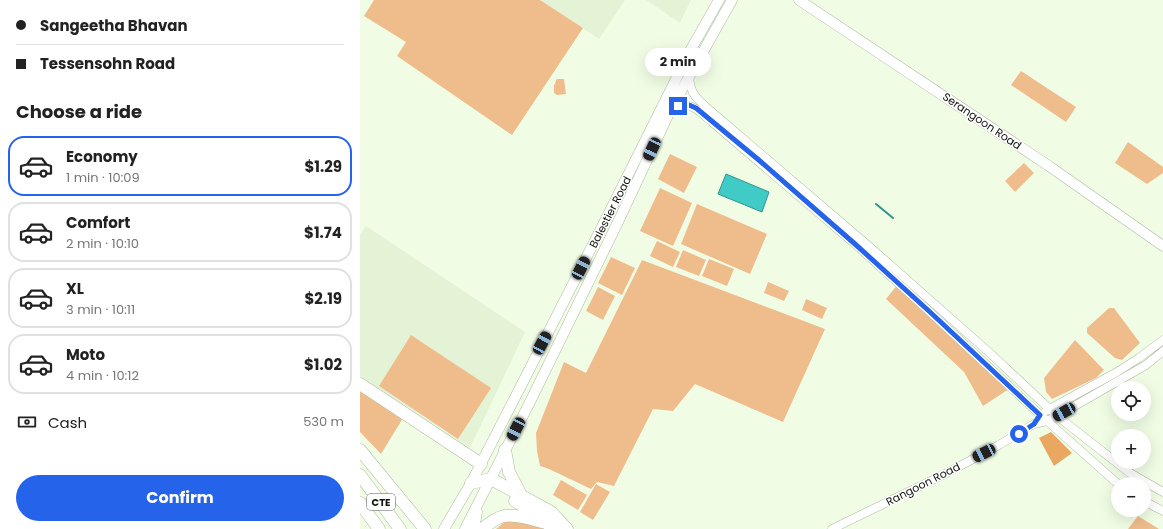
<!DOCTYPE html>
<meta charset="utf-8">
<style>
:root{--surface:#fff;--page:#f2f2f2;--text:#222;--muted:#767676;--line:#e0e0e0;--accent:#2563eb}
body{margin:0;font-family:Poppins,sans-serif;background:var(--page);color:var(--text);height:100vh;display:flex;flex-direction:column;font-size:15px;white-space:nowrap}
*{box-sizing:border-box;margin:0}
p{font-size:13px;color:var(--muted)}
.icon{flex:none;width:22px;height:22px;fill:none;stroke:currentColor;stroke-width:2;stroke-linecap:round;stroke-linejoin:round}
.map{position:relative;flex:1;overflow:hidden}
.panel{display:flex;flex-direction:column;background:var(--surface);width:360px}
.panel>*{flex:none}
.top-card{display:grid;align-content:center;height:88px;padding:0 16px;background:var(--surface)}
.buttons{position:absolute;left:751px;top:381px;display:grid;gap:8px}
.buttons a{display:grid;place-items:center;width:40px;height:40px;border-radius:50%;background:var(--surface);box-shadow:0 4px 16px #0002;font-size:20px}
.end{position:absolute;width:18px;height:18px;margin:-9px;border:5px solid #2563eb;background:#fff;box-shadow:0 0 0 2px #fff}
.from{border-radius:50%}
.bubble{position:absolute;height:28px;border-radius:14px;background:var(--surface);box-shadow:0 4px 16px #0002;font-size:13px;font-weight:700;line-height:28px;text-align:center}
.car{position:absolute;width:12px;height:24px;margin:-12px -6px;border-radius:5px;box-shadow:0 0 3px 1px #0007;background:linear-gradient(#222 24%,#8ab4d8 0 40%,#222 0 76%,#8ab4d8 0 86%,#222 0)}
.top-card b{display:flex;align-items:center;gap:14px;height:38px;font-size:15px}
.top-card b+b{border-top:1px solid var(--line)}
.top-card i{width:10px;height:10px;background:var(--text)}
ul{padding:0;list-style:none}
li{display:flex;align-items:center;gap:12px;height:60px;margin:0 8px 6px;padding:0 8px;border:2px solid var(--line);border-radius:16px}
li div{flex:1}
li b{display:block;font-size:15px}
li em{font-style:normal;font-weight:700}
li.selected{border-color:var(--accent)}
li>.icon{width:36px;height:36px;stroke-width:1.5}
h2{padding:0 16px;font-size:18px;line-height:48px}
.pay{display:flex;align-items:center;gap:10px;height:44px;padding:0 16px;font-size:15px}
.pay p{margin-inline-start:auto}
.button{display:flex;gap:8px;margin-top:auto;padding:8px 16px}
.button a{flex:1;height:46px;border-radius:24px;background:var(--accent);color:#fff;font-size:16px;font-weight:700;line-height:46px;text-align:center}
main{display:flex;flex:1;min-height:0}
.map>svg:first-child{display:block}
.built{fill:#e4f3d5}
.green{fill:#efbd8c}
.forest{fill:#e9a762}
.water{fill:#40cbc6;stroke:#31948e}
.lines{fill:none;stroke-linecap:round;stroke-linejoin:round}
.stream{stroke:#31948e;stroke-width:2}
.tertiary-casing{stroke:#afbaa4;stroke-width:9}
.primary-casing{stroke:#afbaa4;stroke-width:11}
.motorway-casing{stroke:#afbaa4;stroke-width:13}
.tertiary{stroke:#fff;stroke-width:8}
.primary{stroke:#fff;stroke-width:10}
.motorway{stroke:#fff;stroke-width:12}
.route{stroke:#2563eb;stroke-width:5}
.labels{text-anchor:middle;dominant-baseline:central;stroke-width:3;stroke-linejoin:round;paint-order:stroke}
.shield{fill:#fff;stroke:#575a54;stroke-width:1}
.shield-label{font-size:10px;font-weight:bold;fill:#0f130b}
.street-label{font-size:11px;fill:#0f130b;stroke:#fff}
</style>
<main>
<section class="panel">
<div class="top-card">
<b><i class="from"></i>Sangeetha Bhavan</b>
<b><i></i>Tessensohn Road</b>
</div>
<h2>Choose a ride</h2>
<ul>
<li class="selected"><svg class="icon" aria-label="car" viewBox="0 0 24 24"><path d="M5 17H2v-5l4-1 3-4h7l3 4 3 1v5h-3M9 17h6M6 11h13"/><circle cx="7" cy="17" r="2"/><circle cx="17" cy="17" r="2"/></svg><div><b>Economy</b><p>1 min · 10:09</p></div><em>$1.29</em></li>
<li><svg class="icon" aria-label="car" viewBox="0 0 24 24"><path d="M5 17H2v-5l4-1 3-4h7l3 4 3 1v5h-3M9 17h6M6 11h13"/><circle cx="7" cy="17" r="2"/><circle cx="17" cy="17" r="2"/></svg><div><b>Comfort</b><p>2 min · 10:10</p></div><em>$1.74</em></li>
<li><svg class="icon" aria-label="car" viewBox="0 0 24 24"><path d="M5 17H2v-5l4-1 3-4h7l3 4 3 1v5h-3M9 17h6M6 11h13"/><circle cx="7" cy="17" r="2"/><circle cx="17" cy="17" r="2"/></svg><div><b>XL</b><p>3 min · 10:11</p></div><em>$2.19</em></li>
<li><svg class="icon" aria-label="car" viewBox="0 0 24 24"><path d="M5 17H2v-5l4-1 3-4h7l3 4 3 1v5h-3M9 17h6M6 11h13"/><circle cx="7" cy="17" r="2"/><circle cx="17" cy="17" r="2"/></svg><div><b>Moto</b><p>4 min · 10:12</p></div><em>$1.02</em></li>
</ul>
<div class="pay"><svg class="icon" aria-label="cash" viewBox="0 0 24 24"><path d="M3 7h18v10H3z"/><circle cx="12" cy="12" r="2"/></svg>Cash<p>530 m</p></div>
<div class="button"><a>Confirm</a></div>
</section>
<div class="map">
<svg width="803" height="529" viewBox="0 0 803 529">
<rect width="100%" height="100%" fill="#f1fce5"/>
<path class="built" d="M 180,0 L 265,0 L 239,39 Z
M 286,0 L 331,0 L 320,23 Z
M 6,226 L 165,332 L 110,448 L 0,376 L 0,235 Z"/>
<path class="green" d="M 14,0 L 180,0 L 223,28 L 152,135 L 37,56 L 46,42 L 4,16 Z
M 661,71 L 716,107 L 706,122 L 651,85 Z
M 197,79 L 204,79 L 206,94 L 197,95 L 194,93 L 194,85 L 195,84 L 196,80 Z
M 768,142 L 803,167 L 803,173 L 787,184 L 755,163 Z
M 310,154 L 337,167 L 324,193 L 298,179 Z
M 664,163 L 674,173 L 655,192 L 645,181 Z
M 300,188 L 332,203 L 313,246 L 280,231 Z
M 337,204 L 407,234 L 390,274 L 321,244 Z
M 297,241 L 320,252 L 313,267 L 290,256 Z
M 323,250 L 346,260 L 339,276 L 316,267 Z
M 251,257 L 275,268 L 262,295 L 238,283 Z
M 349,259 L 374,269 L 367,286 L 342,276 Z
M 282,260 L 465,329 L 423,422 L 335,384 L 313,411 L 293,409 L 254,486 L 237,482 L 231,489 L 189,469 L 180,466 L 177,451 L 176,433 L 204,362 L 226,373 Z
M 408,282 L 429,291 L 424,301 L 404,293 Z
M 538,284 L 652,387 L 623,406 L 604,372 L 526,299 Z
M 238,287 L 255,296 L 243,320 L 226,311 Z
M 446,299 L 467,308 L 462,319 L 442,310 Z
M 749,308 L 754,308 L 780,343 L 762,360 L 755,358 L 727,333 L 727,328 Z
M 51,335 L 131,388 L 98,439 L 19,386 Z
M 715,340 L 744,370 L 736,378 L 692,399 L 686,392 L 684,378 Z
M 0,389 L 43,418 L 21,454 L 0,432 Z
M 201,480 L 227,495 L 218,510 L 193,495 Z
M 236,484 L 250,492 L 233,520 L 220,512 Z
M 778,516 L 799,529 L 768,529 Z
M 146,521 L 167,523 L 184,529 L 136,529 Z"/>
<path class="forest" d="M 691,432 L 712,453 L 694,466 L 679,438 Z"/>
<path class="water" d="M 366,174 L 409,192 L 402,212 L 358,194 Z"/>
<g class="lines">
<path class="stream" d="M 516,204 L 533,218"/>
<g class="tertiary-casing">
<path id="tertiary" d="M 329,78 C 331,93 335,97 346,107 L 511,248 L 631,354 L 697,416 L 770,473 L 803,492
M 311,109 C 330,100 338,110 352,122 L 495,244 L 570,312 L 676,411 L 758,484
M 686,411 L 757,372 L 779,358 L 803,340
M 784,501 L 803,511
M 472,529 L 585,474 L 639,445 L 674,424 L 687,421 L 697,416 L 786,365 L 803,351"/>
</g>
<g class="primary-casing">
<path id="primary" d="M 439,0 L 689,166 L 803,246
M 84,529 L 111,483 L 163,382 L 250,211 L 330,51 L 359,0
M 105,529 L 171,400 L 258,222 L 311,109 L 372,0
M 114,529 L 117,512"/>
</g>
<g class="motorway-casing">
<path id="motorway" d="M 0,384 L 121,464
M 0,450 L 65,529
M 145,450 L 149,472 L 161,495
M 0,475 L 40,529
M 111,483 L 131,479 L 191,512 L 207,529
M 155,501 L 177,514 L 193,529
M 0,503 L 19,529
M 122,529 C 128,524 136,518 144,516 C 154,514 172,519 182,522"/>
</g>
<use href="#tertiary" class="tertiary"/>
<use href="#primary" class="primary"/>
<use href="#motorway" class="motorway"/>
</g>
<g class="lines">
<path class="route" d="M 318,106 L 329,105 L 336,108 L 400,161 L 495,244 L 570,312 L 680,415 L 674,424 L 659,434"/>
</g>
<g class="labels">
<rect class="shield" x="7" y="494" width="28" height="16" rx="3"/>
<g class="shield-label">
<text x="21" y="502">CTE</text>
</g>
<g class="street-label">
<text transform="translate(622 121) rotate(34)">Serangoon Road</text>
<text transform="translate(250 212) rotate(-63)">Balestier Road</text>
<text transform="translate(563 484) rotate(-27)">Rangoon Road</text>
</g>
</g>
</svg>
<div class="buttons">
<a><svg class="icon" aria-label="locate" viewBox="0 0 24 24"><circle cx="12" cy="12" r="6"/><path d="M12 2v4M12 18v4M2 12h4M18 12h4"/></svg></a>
<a>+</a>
<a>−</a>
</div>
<i class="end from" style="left:659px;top:434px"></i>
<i class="end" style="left:318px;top:106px"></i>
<div class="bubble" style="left:285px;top:48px;width:66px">2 min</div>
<i class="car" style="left:292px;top:149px;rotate:205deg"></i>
<i class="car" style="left:221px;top:268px;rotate:27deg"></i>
<i class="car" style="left:182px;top:343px;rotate:28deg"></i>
<i class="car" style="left:704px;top:412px;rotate:241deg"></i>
<i class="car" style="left:156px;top:429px;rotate:207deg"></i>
<i class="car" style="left:624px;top:453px;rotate:243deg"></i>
</div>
</main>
